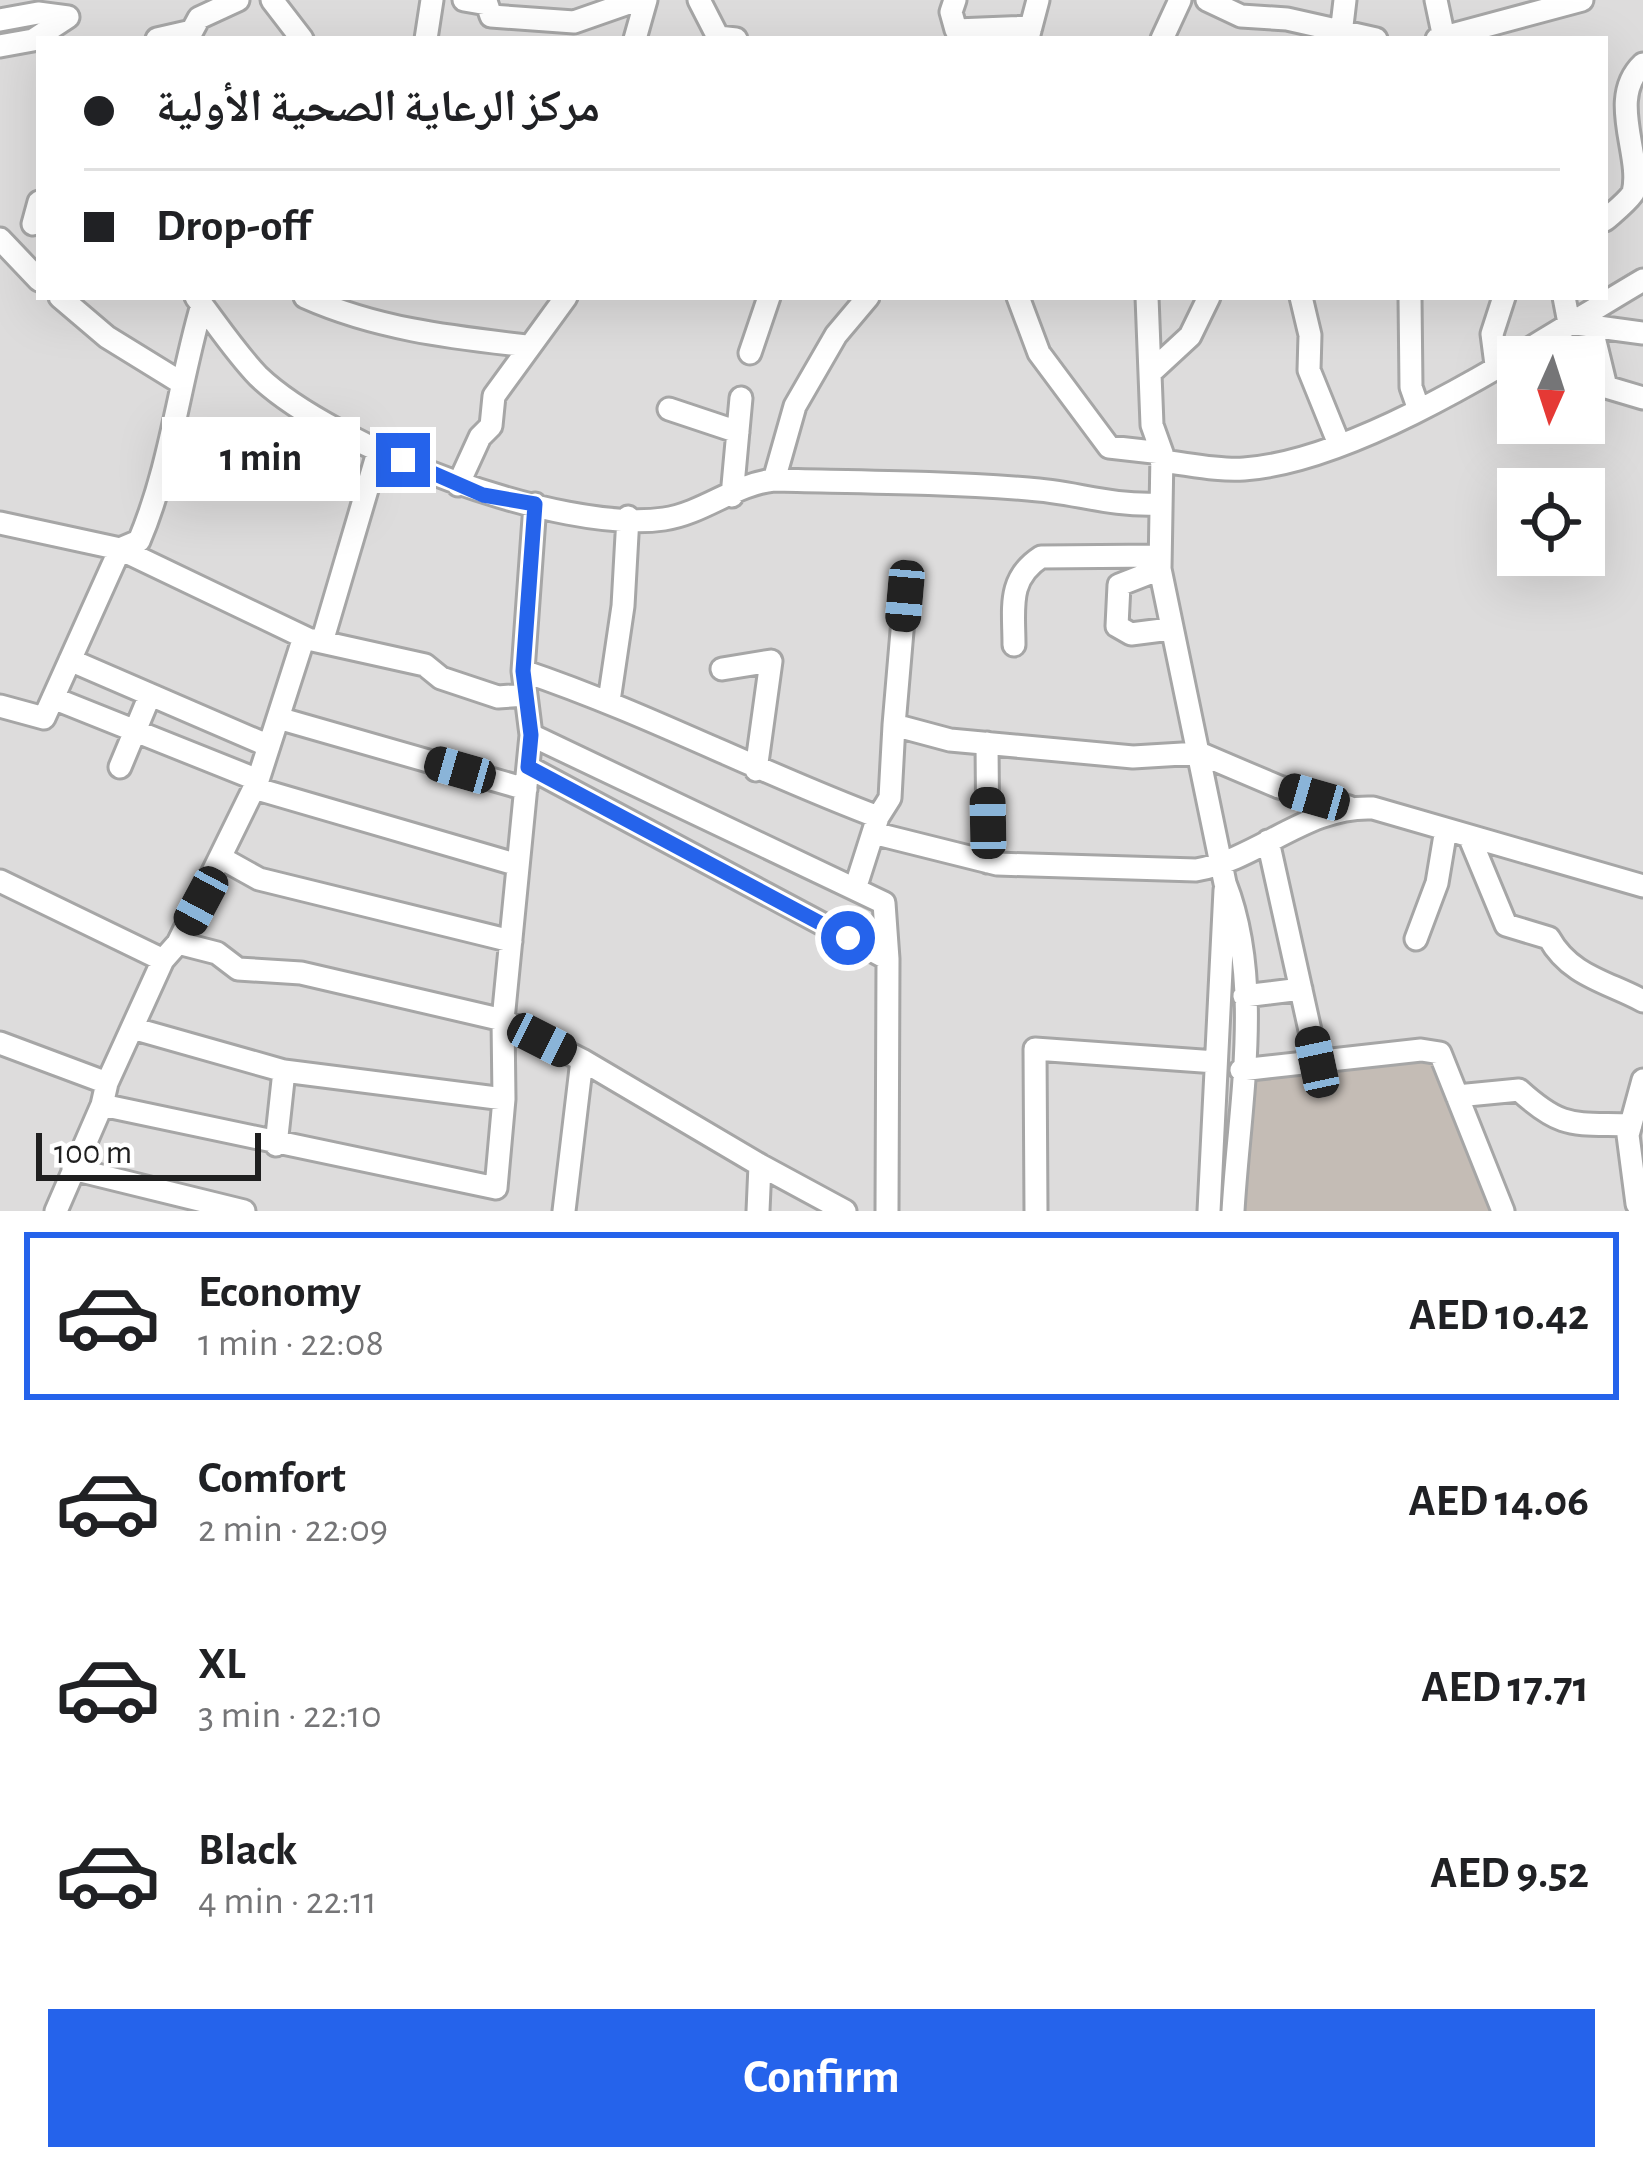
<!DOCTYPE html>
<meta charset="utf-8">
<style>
:root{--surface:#fff;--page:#f6f6f6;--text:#202124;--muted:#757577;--line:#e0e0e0;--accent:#2563eb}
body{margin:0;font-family:"Alegreya Sans","Noto Naskh Arabic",sans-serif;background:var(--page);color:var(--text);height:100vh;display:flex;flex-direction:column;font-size:45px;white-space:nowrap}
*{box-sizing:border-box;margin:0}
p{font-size:39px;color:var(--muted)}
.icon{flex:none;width:66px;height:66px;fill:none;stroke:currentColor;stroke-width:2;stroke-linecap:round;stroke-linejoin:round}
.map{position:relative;height:1211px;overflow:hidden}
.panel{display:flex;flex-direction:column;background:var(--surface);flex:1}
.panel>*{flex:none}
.guide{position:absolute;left:36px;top:36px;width:1572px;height:264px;border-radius:0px;box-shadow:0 12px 48px #0002;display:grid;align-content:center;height:264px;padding:0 48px;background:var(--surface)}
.needle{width:78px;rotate:183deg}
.buttons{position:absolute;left:1497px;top:336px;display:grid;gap:24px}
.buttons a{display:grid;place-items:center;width:108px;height:108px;border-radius:0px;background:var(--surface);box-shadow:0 12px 48px #0002;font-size:60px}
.scale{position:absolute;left:36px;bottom:30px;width:225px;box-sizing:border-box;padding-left:12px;border:6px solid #1f1f1f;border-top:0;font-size:33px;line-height:42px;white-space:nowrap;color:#1f1f1f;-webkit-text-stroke:9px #fff;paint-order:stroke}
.end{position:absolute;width:54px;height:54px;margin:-27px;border:15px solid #2563eb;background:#fff;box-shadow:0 0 0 6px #fff}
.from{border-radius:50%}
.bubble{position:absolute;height:84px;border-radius:0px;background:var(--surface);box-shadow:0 12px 48px #0002;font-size:39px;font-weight:600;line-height:84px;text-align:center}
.car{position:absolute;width:36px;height:72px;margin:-36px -18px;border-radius:15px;box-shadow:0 0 9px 3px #0007;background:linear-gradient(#222 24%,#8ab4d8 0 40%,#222 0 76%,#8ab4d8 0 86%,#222 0)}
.guide b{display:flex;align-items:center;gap:42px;height:114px;font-size:45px}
.guide b+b{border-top:3px solid var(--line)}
.guide i{width:30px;height:30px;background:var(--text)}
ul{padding:21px 0 0;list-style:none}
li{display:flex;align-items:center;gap:36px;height:168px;margin:0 24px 18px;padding:0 24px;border:6px solid transparent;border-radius:0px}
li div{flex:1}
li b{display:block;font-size:45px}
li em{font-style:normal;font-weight:600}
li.selected{border-color:var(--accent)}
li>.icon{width:108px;height:108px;stroke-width:1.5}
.cta{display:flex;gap:24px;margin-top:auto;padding:24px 48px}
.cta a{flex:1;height:138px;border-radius:0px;background:var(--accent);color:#fff;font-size:48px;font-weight:600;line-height:138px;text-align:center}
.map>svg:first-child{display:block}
.residential{fill:#dddcdc;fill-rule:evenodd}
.building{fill:#c4bcb5}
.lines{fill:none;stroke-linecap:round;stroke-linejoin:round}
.minor-casing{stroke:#a6a6a6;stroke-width:27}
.minor{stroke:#fff;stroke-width:21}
.route{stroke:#2563eb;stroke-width:15}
</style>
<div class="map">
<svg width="1643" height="1211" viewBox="0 0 1643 1211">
<rect width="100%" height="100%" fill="#efede6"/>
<path class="residential" d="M 0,0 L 1643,0 L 1643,1211 L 0,1211 ZM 39,39 L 1605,39 L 1605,297 L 39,297 ZM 1518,357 L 1584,357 L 1584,423 L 1518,423 ZM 1518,489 L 1584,489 L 1584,555 L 1518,555 Z"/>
<path class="building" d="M 1430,1056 L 1493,1211 L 1242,1211 L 1253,1079 Z"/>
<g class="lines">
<g class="minor-casing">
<path id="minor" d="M 272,0 L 302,39
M 464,0 L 487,4 L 491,16 L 574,22 L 637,0
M 699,0 L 718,37 L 736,39
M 955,0 L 951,12 L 956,30 L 1031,27
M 1207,0 L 1241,16 L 1287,19 L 1376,39
M 1436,0 L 1444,38
M 0,20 L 38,13 L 68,17
M 1341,34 L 1345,0
M 1028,38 L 1038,0
M 157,39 L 192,31 L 199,18 L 238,0
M 426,39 L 432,0
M 635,39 L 646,0
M 1162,39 L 1180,0
M 1437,39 L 1582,0
M 0,46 L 33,40 L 68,17
M 1605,220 C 1614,212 1626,203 1633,193 C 1643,155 1606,99 1643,64
M 33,224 L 39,202
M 0,239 L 39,280
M 60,297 L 107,337 L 180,382
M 196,297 C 216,323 235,352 258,376 C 333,448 561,534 664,519 C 704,513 735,484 774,480 C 859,482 943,482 1028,489 C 1075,492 1108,506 1158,504
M 305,297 C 377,329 449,337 527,346
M 1018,297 L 1039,353 L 1109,447 L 1162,453
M 1147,297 L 1152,425 L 1162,453 L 1160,569 L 1225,883 C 1264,982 1239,1107 1233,1211
M 1301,297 L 1310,335 L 1309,370 L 1339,444
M 1410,297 L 1411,387 L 1418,407
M 1564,297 L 1569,323 L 1643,333
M 1592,329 L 1606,387 L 1643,398
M 750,353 L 769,297
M 1496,365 L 1492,334 L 1504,297
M 1150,373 L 1190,336 L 1209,297
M 669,409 L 738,432
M 1161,461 C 1188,464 1218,471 1244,469 C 1366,460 1537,342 1643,280
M 774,480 L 795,406 L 836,335 L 868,297
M 458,485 L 480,437 L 491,426 L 494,396 L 566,297
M 732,496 L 741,398
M 535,504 L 523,671 L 531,735 L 503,1020 L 582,1060 L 564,1211
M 0,523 L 120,549 L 44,718 L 0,706
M 120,549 L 308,639 L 425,665 L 441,678 L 498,697 L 526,695
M 120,549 L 139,541 C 171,466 179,383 202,305
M 1160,569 L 1119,585 L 1117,626 L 1131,634 L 1170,629
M 322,642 L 379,449
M 1014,645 C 1014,608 1007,579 1041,557 L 1159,556
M 70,660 L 269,746
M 722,669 L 771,661 L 756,770
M 523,671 C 645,712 758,772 878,817 L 855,889
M 53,698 L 258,780
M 609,701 L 623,606 L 628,517
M 278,718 L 526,789
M 894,725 L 905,596
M 531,735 L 884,903 L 888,959
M 987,743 L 988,862
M 120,767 L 150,695
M 528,767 L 888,959 L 887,1211
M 254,788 L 518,865
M 878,817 L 890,798 L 894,725 L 950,740 L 1133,757 L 1199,753 L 1279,787 L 1349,807
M 873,833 L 997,864 L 1196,870 C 1259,859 1307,805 1373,808 L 1643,886
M 1469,836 L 1506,925 L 1549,938 C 1570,976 1608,982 1643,1001
M 1268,841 L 1317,1062
M 223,859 L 259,879 L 511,941
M 0,881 L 163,960
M 1416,939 L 1437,883 L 1446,829
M 178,943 L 258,780 L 304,637
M 1244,996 L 1301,989
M 0,1043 L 107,1083 L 163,960 L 178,943 L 217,953 L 238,969 L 301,973 L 503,1020 L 504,1099
M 582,1060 L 760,1165 L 758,1211
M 1241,1070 L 1421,1050 L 1440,1053 L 1503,1211
M 107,1083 L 102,1105 L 496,1188 L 504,1099 L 284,1071 L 132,1028
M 1457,1096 L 1519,1090 C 1563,1130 1573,1123 1631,1125
M 276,1145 L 284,1071
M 760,1165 L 845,1211
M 73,1169 L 244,1211
M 1637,1204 L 1628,1135 L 1643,1080
M 56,1211 L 102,1105
M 1036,1211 L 1035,1049 L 1216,1062
M 1209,1211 L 1225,890"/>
</g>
<use href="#minor" class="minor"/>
</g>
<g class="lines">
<path class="route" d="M 403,460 L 483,495 L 535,504 L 523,671 L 531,735 L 528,767 L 848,938"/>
</g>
</svg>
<div class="buttons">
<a><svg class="needle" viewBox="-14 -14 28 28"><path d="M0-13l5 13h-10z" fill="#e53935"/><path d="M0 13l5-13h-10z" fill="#757577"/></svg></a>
<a><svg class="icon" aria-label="locate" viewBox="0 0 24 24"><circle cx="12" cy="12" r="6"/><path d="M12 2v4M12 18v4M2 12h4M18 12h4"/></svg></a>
</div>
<div class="scale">100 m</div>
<i class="end from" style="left:848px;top:938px"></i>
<i class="end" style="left:403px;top:460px"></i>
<div class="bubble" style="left:162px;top:417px;width:198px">1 min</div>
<i class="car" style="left:905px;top:596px;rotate:185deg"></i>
<i class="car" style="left:460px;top:770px;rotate:286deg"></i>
<i class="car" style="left:1314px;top:797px;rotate:286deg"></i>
<i class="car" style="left:988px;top:823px;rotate:359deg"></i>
<i class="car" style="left:201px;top:901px;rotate:208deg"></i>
<i class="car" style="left:542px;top:1040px;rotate:117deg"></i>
<i class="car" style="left:1317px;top:1062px;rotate:348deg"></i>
<div class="guide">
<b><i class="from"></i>مركز الرعاية الصحية الأولية</b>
<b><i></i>Drop-off</b>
</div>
</div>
<section class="panel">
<ul>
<li class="selected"><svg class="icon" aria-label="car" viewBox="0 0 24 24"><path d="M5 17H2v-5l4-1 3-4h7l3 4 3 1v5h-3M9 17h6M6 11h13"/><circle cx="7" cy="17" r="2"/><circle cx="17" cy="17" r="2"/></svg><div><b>Economy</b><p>1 min · 22:08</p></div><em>AED 10.42</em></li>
<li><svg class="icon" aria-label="car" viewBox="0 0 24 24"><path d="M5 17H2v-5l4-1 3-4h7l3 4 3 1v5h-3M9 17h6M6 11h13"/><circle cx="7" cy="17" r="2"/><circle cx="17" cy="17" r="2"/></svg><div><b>Comfort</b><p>2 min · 22:09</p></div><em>AED 14.06</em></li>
<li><svg class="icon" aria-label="car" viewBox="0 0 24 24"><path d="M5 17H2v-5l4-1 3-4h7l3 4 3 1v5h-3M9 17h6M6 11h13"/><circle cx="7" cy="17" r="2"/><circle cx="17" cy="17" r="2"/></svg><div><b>XL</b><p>3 min · 22:10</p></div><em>AED 17.71</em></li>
<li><svg class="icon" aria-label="car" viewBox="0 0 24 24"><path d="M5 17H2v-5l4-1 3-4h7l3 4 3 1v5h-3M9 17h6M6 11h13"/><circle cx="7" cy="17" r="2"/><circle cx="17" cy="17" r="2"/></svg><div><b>Black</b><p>4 min · 22:11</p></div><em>AED 9.52</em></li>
</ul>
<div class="cta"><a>Confirm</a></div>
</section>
